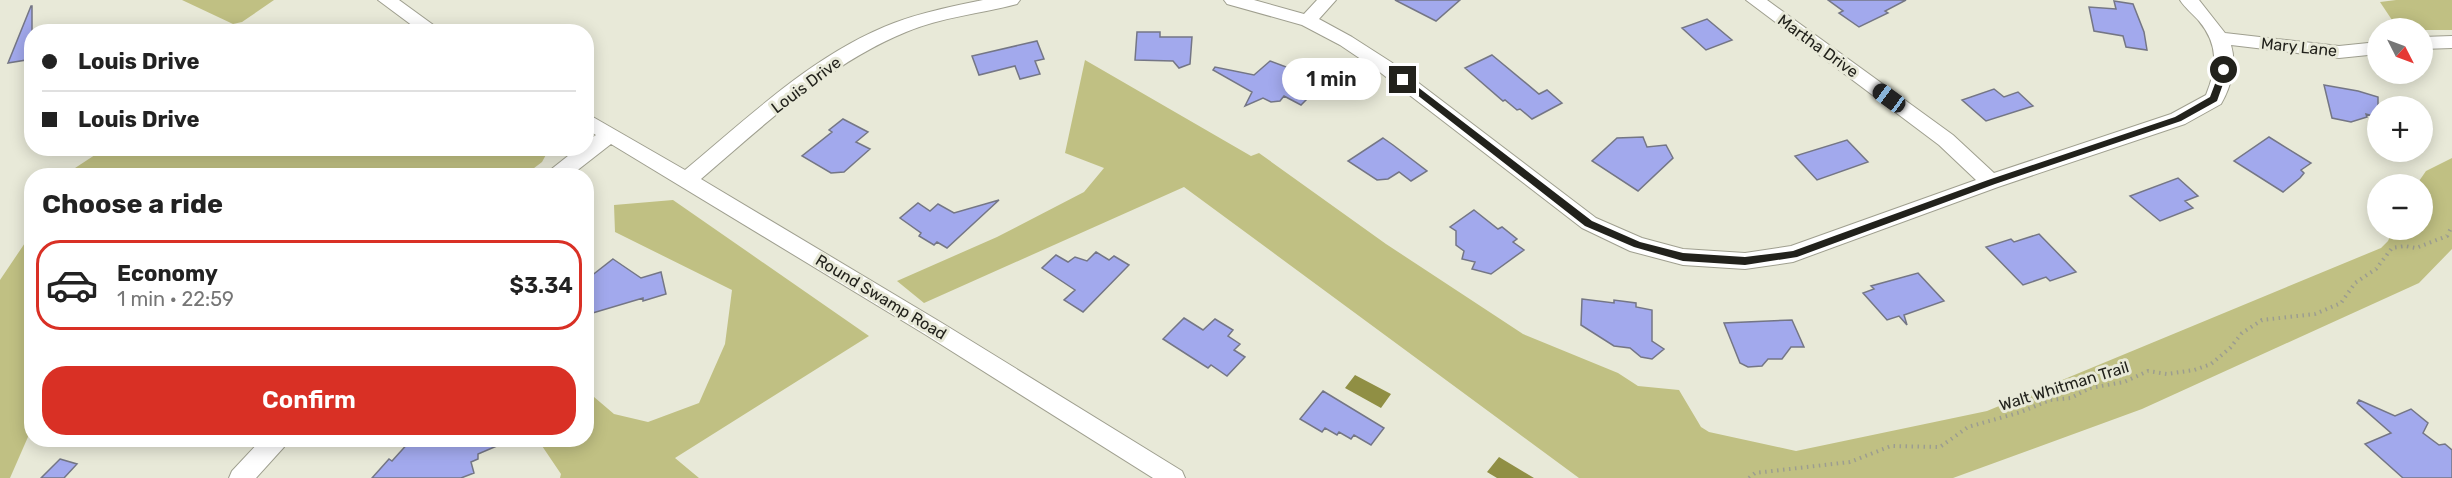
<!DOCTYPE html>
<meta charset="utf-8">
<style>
:root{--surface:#fff;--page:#f2f2f2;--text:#222;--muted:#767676;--line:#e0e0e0;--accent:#d93025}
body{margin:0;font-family:Rubik,sans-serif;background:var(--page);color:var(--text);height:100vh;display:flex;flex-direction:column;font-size:22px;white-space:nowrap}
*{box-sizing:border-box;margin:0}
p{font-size:20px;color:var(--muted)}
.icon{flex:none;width:33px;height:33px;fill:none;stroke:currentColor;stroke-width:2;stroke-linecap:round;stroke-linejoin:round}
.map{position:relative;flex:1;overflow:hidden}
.panel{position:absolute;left:24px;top:168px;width:570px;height:279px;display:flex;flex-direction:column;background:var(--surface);border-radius:24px;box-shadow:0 3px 15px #0003}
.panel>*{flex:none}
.banner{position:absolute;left:24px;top:24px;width:570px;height:132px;border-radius:24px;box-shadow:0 3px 15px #0003;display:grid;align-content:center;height:132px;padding:0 18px;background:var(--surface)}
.needle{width:39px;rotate:132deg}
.fabs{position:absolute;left:2367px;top:18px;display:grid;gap:12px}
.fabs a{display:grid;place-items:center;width:66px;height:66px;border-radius:50%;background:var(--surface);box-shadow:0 3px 15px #0003;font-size:30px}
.end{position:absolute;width:27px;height:27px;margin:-14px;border:8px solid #22221c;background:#fff;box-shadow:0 0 0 3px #fff}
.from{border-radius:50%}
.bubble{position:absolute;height:42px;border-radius:21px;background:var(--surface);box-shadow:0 3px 15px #0003;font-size:20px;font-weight:600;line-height:42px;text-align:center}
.car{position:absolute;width:18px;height:36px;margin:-18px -9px;border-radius:8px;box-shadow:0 0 4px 2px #0007;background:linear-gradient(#222 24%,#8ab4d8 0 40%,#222 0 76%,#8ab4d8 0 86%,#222 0)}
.banner b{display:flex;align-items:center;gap:21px;height:57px;font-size:22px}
.banner b+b{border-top:2px solid var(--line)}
.banner i{width:15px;height:15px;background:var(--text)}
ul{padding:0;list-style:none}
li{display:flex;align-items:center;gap:18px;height:90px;margin:0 12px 9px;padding:0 6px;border:3px solid var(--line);border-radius:24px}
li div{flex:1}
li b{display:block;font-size:22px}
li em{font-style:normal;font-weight:600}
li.selected{border-color:var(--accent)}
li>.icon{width:54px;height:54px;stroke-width:1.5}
h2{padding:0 18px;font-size:27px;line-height:72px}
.action{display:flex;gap:12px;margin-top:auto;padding:12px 18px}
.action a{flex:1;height:69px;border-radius:24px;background:var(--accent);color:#fff;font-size:24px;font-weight:600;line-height:69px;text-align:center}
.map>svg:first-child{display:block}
.green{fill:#c0c083}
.water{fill:#908f44}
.building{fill:#a2a9ed;stroke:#747685;stroke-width:1.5}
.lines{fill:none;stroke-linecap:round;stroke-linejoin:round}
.minor-casing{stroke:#9f9f8f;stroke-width:2}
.path{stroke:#9c9d90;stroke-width:4;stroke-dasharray:1.5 4.5;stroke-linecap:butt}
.minor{fill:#fff;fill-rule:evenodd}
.route{fill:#22221c}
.labels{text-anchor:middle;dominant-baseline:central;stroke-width:6;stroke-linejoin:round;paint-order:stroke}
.street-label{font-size:16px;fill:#22221c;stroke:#e8e9d8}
</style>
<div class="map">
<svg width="2452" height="478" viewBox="0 0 2452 478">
<rect width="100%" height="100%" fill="#e8e9d8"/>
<path class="green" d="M 182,0 L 274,0 L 242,22 L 233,24 Z
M 2396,0 L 2452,0 L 2452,30 L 2423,30 L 2392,20 L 2380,2 Z
M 1085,60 L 1251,156 L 1259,153 L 1386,244 L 1523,334 L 1618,373 L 1638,386 L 1679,390 L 1701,427 L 1709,432 L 1796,451 L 1987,411 L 2381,248 L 2388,241 L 2393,230 L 2422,230 L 2422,184 L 2417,184 L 2426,171 L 2452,158 L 2452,249 L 2419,283 L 2142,409 L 1953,478 L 1579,478 L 1184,187 L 924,303 L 897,281 L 997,237 L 1084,192 L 1104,168 L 1065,153 Z
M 544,148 L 548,151 L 542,162 L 525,175 L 221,176 L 209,170 L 160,173 L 158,176 L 69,175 L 72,170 L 104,149 Z
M 673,200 L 869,336 L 675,458 L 699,478 L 560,478 L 561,474 L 538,440 L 586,440 L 587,391 L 614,414 L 648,422 L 699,403 L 725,344 L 732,290 L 615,232 L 614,205 Z
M 31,234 L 31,430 L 10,478 L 0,478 L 0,280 Z"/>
<path class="water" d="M 1355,375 L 1391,394 L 1381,408 L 1345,388 Z
M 1499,457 L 1534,478 L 1497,478 L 1487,472 Z"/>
<path class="building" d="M 1395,0 L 1460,0 L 1436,21 Z
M 1828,0 L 1906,0 L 1885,11 L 1888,13 L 1859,27 L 1839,13 L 1843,11 Z
M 2114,1 L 2133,4 L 2144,32 L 2147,50 L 2126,47 L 2123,36 L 2094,31 L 2089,7 L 2116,9 Z
M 32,6 L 32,59 L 8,63 L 31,6 Z
M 1707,19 L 1732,40 L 1706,50 L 1682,28 Z
M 1137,32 L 1160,32 L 1160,37 L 1192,37 L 1190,64 L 1179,68 L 1173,61 L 1135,60 Z
M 1037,41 L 1044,59 L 1035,61 L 1040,74 L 1020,79 L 1015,66 L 979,75 L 972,56 Z
M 1492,55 L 1539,94 L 1547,90 L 1562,103 L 1532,119 L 1520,109 L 1517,110 L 1505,100 L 1503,101 L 1465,68 Z
M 1270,61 L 1297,71 L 1295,73 L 1320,86 L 1301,105 L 1284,96 L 1280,101 L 1271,102 L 1263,98 L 1245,106 L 1252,92 L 1213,70 L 1215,67 L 1254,75 Z
M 2324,85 L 2358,91 L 2378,97 L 2378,117 L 2366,114 L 2367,117 L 2351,122 L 2332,118 Z
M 1994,89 L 2004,97 L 2018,92 L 2033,106 L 1986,121 L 1962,100 Z
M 843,119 L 868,132 L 856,142 L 870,149 L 844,172 L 831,173 L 802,156 L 832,132 L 829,130 Z
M 1643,137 L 1647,147 L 1666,145 L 1673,158 L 1638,191 L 1592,161 L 1617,138 Z
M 2269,137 L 2311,163 L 2301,170 L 2304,173 L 2300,178 L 2283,192 L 2234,161 Z
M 1383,138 L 1393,145 L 1427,171 L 1411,181 L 1399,172 L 1388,179 L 1377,180 L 1348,161 Z
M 1847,140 L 1868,162 L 1817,180 L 1795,156 Z
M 2178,178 L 2198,196 L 2185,201 L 2193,208 L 2160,221 L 2130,196 Z
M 999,200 L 947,248 L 937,242 L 934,245 L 919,236 L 921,233 L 900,218 L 918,203 L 930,211 L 938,204 L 954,213 Z
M 1474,210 L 1498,229 L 1502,227 L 1517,239 L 1513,242 L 1524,250 L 1491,274 L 1472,269 L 1475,262 L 1462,259 L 1464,251 L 1456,245 L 1456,231 L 1450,227 Z
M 2039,234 L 2076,272 L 2050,281 L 2046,277 L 2023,285 L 1986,247 L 2011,239 L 2014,242 Z
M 1096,252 L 1109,260 L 1114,256 L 1129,265 L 1083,312 L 1064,300 L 1075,290 L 1042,268 L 1056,255 L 1068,262 L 1075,257 L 1087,261 Z
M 613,259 L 641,278 L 661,272 L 666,294 L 643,301 L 643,298 L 586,315 L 586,280 Z
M 1918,273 L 1944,301 L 1904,315 L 1907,325 L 1899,316 L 1887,320 L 1863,293 L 1874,289 L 1871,286 Z
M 1582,299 L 1614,303 L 1614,300 L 1636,303 L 1636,307 L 1652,310 L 1652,341 L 1664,349 L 1652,359 L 1641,357 L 1630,348 L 1614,346 L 1581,325 Z
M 1184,318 L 1203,330 L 1215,319 L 1233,330 L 1228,336 L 1240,344 L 1234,350 L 1245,357 L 1227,376 L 1211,365 L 1208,368 L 1163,339 Z
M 1792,320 L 1804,347 L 1791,347 L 1782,359 L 1768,359 L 1762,366 L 1748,367 L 1740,363 L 1724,323 Z
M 1323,391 L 1384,428 L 1371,445 L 1354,435 L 1351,439 L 1339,432 L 1337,435 L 1325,428 L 1322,432 L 1300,419 Z
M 2359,400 L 2395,416 L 2411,409 L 2428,423 L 2423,433 L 2439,445 L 2445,444 L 2452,450 L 2452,478 L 2403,478 L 2365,444 L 2391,433 L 2357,403 Z
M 411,440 L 511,440 L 478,454 L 478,459 L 471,462 L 474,473 L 461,478 L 372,478 L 389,459 L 392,461 Z
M 60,459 L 77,464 L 64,478 L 41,478 Z"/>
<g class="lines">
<g class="minor-casing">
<path id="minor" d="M 378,0 L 399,0 L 443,32 L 421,32 Z
M 983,0 L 1020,0 L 1017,4 C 980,14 941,17 906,32 C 828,64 764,125 701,179 L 942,323 L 1182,471 L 1185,478 L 1153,478 L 926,335 L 611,144 L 570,176 L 546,176 L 549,171 L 578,148 L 586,148 L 586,142 L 596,135 L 586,129 L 586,113 L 685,170 C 750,116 815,53 894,23 C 923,12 954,6 983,0 Z
M 1224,0 L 1254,0 L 1304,14 L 1317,0 L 1336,0 L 1319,19 L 1352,37 L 1391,62 L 1596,218 L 1642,238 L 1683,249 L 1745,253 L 1791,246 L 1976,180 L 1939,145 L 1746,0 L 1767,0 L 1953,135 L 1994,173 L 2171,114 L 2206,95 C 2217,68 2219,45 2199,21 C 2193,14 2185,8 2180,0 L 2199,0 L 2225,33 L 2339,46 L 2378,42 L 2378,54 L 2339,58 L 2231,45 C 2237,65 2231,87 2221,104 L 2185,124 L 1998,187 L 1793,262 L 1745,269 L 1683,265 L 1630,251 L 1582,228 L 1377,70 L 1340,45 L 1302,25 L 1227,4 Z
M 2452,36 L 2452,48 L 2422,49 L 2422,37 Z
M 261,440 L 288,440 L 284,447 L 256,478 L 229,478 L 232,471 Z"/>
</g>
<path class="path" d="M 1749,478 L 1755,473 L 1850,462 L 1891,446 L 1940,447 L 1968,427 L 2021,412 L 2050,400 L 2071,398 L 2090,388 L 2124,382 L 2148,371 L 2167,374 L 2194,370 L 2211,364 L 2230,348 L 2242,333 L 2262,320 L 2315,314 L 2341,303 L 2355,283 L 2376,269 L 2392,248 L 2405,246 L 2416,248 L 2447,236 L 2452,226"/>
<use href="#minor" class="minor"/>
</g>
<path class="route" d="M 2221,68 L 2228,70 L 2217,101 L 2181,121 L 1995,184 L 1797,257 L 1745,265 L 1683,261 L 1634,247 L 1585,226 L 1398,80 L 1406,78 L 1592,221 L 1640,242 L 1683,253 L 1745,257 L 1793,251 L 1988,180 L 2175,117 L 2210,97 Z"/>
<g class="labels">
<g class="street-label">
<text transform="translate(1818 46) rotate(36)">Martha Drive</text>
<text transform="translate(2299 47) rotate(6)">Mary Lane</text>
<text transform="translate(806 85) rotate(-37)">Louis Drive</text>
<text transform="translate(881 297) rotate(31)">Round Swamp Road</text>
<text transform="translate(2064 386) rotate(-17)">Walt Whitman Trail</text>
</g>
</g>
</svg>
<div class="fabs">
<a><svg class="needle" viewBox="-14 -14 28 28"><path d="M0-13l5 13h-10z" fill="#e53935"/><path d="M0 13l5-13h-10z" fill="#767676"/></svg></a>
<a>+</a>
<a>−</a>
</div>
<i class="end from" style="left:2224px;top:70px"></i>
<i class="end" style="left:1403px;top:80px"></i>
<div class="bubble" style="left:1282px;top:58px;width:99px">1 min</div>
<i class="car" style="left:1889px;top:98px;rotate:306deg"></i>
<div class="banner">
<b><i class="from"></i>Louis Drive</b>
<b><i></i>Louis Drive</b>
</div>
<section class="panel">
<h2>Choose a ride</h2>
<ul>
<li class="selected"><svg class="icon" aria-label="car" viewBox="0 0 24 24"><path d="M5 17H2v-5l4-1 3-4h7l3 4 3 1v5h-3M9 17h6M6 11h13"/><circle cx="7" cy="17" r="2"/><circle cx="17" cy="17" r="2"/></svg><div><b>Economy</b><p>1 min · 22:59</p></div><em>$3.34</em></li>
</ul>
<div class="action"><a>Confirm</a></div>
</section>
</div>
